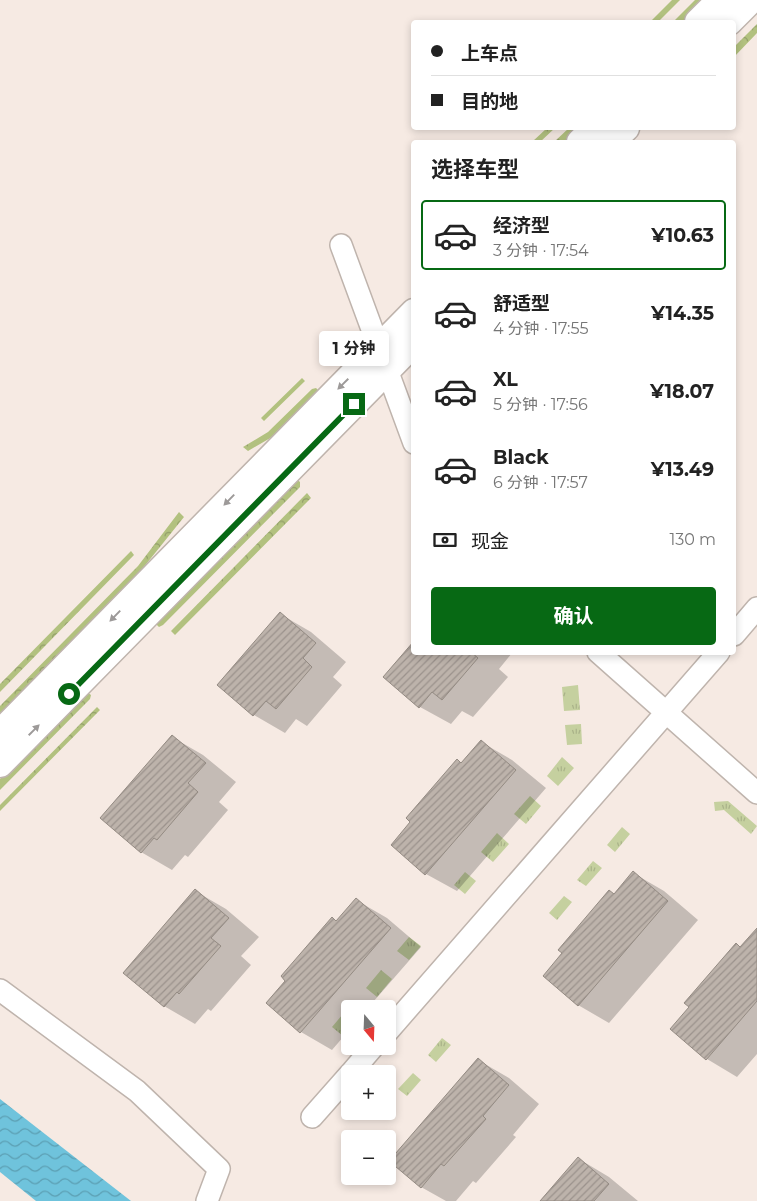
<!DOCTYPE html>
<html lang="zh">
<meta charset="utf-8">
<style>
:root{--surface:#fff;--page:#f2f2f2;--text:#222;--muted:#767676;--line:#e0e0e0;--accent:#076914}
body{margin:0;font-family:Montserrat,"Noto Sans SC",sans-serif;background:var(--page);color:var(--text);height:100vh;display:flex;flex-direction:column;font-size:19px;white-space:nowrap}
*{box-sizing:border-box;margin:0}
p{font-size:16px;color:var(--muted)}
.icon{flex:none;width:28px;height:28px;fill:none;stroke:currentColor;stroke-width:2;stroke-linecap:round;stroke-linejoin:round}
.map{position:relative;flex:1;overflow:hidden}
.panel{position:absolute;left:411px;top:140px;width:325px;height:515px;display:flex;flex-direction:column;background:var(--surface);border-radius:5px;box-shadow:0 2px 8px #0003}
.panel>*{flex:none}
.banner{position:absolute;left:411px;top:20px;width:325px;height:110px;border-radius:5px;box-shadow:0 2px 8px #0003;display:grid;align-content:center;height:110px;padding:0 20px;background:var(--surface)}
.needle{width:32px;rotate:161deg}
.buttons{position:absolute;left:341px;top:1000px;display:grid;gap:10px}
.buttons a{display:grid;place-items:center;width:55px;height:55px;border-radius:5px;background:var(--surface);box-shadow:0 2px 8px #0003;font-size:25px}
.end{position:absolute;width:22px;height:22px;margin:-11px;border:6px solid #076914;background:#fff;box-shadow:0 0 0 2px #fff}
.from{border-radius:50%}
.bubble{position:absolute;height:35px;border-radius:5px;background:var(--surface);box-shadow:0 2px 8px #0003;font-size:16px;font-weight:700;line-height:35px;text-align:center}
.banner b{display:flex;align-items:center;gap:18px;height:48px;font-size:19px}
.banner b+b{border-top:1px solid var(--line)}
.banner i{width:12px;height:12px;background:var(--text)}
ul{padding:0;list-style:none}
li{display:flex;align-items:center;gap:15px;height:70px;margin:0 10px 8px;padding:0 10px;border:2px solid transparent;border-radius:5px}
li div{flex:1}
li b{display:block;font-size:19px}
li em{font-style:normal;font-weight:700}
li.on{border-color:var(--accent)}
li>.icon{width:45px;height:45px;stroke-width:1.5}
h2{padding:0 20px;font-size:22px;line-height:60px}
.pay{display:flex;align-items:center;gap:12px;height:55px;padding:0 20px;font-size:19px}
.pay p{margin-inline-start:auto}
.action{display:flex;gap:10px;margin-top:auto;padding:10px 20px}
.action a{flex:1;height:58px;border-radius:5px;background:var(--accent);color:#fff;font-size:20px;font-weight:700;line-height:58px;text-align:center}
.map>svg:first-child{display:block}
.grass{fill:url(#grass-tufts)}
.forest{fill:url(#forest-crowns)}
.water{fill:url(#water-waves)}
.shadow{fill:#0003}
.building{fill:url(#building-hatch);stroke:#948b83}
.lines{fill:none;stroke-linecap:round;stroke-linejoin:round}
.minor-casing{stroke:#bfb4ad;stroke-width:24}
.tertiary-casing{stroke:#bfb4ad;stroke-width:29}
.minor{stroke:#fff;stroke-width:21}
.tertiary{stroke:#fff;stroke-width:26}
.oneway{fill:#9d9a99}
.route{stroke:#076914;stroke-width:6}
</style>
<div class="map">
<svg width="757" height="1201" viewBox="0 0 757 1201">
<defs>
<pattern id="grass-tufts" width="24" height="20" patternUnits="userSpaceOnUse" patternTransform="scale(1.25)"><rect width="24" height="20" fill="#c5d09f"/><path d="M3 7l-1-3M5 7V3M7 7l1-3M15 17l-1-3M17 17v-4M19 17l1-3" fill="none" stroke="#aab389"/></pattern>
<pattern id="forest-crowns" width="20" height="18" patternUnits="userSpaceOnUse" patternTransform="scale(1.25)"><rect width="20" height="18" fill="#b2c17f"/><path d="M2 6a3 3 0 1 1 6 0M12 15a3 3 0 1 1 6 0" fill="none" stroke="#929e69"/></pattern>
<pattern id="water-waves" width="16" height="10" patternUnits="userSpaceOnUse" patternTransform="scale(1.25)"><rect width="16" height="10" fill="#6fc3dc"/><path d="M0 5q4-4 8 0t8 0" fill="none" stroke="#5c9fb3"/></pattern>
<pattern id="building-hatch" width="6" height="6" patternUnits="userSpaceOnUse" patternTransform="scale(1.25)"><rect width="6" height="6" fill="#bdb3ab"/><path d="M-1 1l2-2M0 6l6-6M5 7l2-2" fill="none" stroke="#9b928c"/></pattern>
</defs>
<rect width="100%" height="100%" fill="#f6eae3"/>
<path class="grass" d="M 578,685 L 580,710 L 564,711 L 562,687 Z
M 581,724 L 582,744 L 567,745 L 565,725 Z
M 562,757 L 574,768 L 558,786 L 547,776 Z
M 530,796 L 541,806 L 526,824 L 514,814 Z
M 728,801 L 757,826 L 751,834 L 724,810 L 715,811 L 714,802 Z
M 622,827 L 630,834 L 615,852 L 607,845 Z
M 497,833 L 509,844 L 493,862 L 481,852 Z
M 593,861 L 602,868 L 586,886 L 577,880 Z
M 465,872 L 476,881 L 465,894 L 454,885 Z
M 564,896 L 572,902 L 557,920 L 549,913 Z
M 409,937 L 421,946 L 409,960 L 397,951 Z
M 381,970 L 392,979 L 377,997 L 366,988 Z
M 348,1008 L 350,1010 L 350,1028 L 343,1036 L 332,1027 Z
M 442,1038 L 451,1045 L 436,1062 L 428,1055 Z
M 413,1073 L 421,1080 L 407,1096 L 398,1089 Z"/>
<path class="forest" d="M 672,0 L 680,0 L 658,22 L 650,22 Z
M 695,0 L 706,0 L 684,22 L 673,22 Z
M 757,24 L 757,33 L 734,57 L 734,47 Z
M 547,128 L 555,128 L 540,142 L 532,142 Z
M 569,128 L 580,128 L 565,142 L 554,142 Z
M 302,378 L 305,381 L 264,421 L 261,418 Z
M 316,388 L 318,390 L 318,394 L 279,433 L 248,451 L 243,447 L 268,432 L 312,389 Z
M 297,479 L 300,482 L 300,487 L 163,625 L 159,627 L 156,624 Z
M 307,493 L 311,498 L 175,635 L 171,631 Z
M 179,512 L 184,517 L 135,578 L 0,716 L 0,706 L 138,566 Z
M 131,551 L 134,555 L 0,692 L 0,684 Z
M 88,693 L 91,695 L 90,699 L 0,790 L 0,779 L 85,694 Z
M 97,707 L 100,710 L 0,811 L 0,805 Z"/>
<path class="water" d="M 0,1099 L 131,1201 L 36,1201 L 0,1172 Z"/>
<path class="shadow" d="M 280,614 L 311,632 L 346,662 L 333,677 L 342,685 L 307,726 L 296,719 L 285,733 L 254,715 Z
M 414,652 L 511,652 L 512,653 L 499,669 L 508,677 L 473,717 L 462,711 L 451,724 L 420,707 L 385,677 Z
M 172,737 L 203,755 L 236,782 L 219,802 L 228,810 L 188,857 L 185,855 L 172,870 L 141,852 Z
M 481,742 L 512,760 L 546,788 L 457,891 L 426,874 L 412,822 L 457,761 L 462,764 Z
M 633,873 L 664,891 L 698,920 L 609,1023 L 578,1005 L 615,895 Z
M 195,891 L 226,909 L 259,937 L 241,956 L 251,965 L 211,1011 L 208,1009 L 195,1024 L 164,1006 Z
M 356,900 L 387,918 L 421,947 L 367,1009 L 350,1009 L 350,1029 L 332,1050 L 301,1032 L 268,1003 L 287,980 L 332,919 L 337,922 Z
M 757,930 L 757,1054 L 737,1077 L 707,1059 L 691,1006 Z
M 478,1060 L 509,1078 L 539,1104 L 513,1135 L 516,1137 L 476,1183 L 473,1181 L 456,1201 L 446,1201 L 421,1187 Z
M 579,1159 L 609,1177 L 638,1201 L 542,1201 Z"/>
<path class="building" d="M 280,612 L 316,643 L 303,658 L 312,667 L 276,709 L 266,701 L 253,716 L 217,685 Z
M 414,641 L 414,652 L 471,652 L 478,658 L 442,700 L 432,692 L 419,708 L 383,677 Z
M 172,735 L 206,763 L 188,783 L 198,792 L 157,840 L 154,838 L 141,853 L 100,818 Z
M 481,740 L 516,770 L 425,875 L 391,845 L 410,822 L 406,818 L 457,759 L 461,763 Z
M 633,871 L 668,901 L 578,1006 L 543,976 L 562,953 L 558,950 L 609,890 L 614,894 Z
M 195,889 L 229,918 L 211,938 L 221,946 L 179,994 L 177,992 L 164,1007 L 123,973 Z
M 356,898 L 391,928 L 300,1033 L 266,1003 L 285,981 L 281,976 L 332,917 L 336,921 Z
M 757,928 L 757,1001 L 706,1060 L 670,1029 L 689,1007 L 684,1003 L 736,943 L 740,947 Z
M 478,1058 L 509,1085 L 483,1116 L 486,1119 L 444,1166 L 441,1164 L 421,1188 L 389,1161 Z
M 578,1157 L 609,1184 L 594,1201 L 540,1201 Z"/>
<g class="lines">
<g class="minor-casing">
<path id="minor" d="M 341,245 L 414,443
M 734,635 L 757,608
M 598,652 L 757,793
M 0,990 L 137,1091 L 219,1169 L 207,1201
M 388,1031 L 719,652
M 350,1074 L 374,1046
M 312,1117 L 350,1074"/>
</g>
<g class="tertiary-casing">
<path id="tertiary" d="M 698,22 L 720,0
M 729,22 L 751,0
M 580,142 L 595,128
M 611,142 L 626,128
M 0,733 L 414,312
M 0,764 L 414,343"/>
</g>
<use href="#minor" class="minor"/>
<use href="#tertiary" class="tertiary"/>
</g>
<defs><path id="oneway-solid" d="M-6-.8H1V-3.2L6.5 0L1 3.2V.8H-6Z" transform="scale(1.25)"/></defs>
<g class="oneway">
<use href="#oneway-solid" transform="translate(343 384) rotate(135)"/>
<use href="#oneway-solid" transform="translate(229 500) rotate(134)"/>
<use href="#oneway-solid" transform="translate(115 616) rotate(134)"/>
<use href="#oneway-solid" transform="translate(34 730) rotate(-45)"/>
</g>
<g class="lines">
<path class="route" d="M 69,694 L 354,404"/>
</g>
</svg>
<div class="buttons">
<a><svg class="needle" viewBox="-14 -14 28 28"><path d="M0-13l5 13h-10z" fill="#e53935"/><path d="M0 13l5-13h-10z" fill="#767676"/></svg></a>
<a>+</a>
<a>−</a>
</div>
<i class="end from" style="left:69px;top:694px"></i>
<i class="end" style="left:354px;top:404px"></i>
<div class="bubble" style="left:319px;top:331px;width:70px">1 分钟</div>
<div class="banner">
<b><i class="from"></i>上车点</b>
<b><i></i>目的地</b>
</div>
<section class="panel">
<h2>选择车型</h2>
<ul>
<li class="on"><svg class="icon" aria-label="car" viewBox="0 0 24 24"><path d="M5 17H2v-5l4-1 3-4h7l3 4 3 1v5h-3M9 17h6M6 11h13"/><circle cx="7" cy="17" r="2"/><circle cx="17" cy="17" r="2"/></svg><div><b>经济型</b><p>3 分钟 · 17:54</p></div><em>¥10.63</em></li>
<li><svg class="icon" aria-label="car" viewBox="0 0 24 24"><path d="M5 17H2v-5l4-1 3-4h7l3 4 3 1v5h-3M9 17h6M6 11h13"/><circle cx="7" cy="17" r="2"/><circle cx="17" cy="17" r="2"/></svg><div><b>舒适型</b><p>4 分钟 · 17:55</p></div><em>¥14.35</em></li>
<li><svg class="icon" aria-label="car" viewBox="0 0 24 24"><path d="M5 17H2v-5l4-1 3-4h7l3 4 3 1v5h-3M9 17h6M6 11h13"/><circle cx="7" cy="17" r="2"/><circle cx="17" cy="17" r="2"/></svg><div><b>XL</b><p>5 分钟 · 17:56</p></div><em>¥18.07</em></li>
<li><svg class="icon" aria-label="car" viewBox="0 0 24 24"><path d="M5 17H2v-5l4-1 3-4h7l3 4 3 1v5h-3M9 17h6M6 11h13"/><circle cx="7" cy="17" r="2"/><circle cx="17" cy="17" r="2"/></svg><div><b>Black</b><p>6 分钟 · 17:57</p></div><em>¥13.49</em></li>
</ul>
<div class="pay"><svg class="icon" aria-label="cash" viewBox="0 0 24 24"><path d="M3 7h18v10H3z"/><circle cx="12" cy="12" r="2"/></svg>现金<p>130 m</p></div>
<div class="action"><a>确认</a></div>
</section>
</div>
